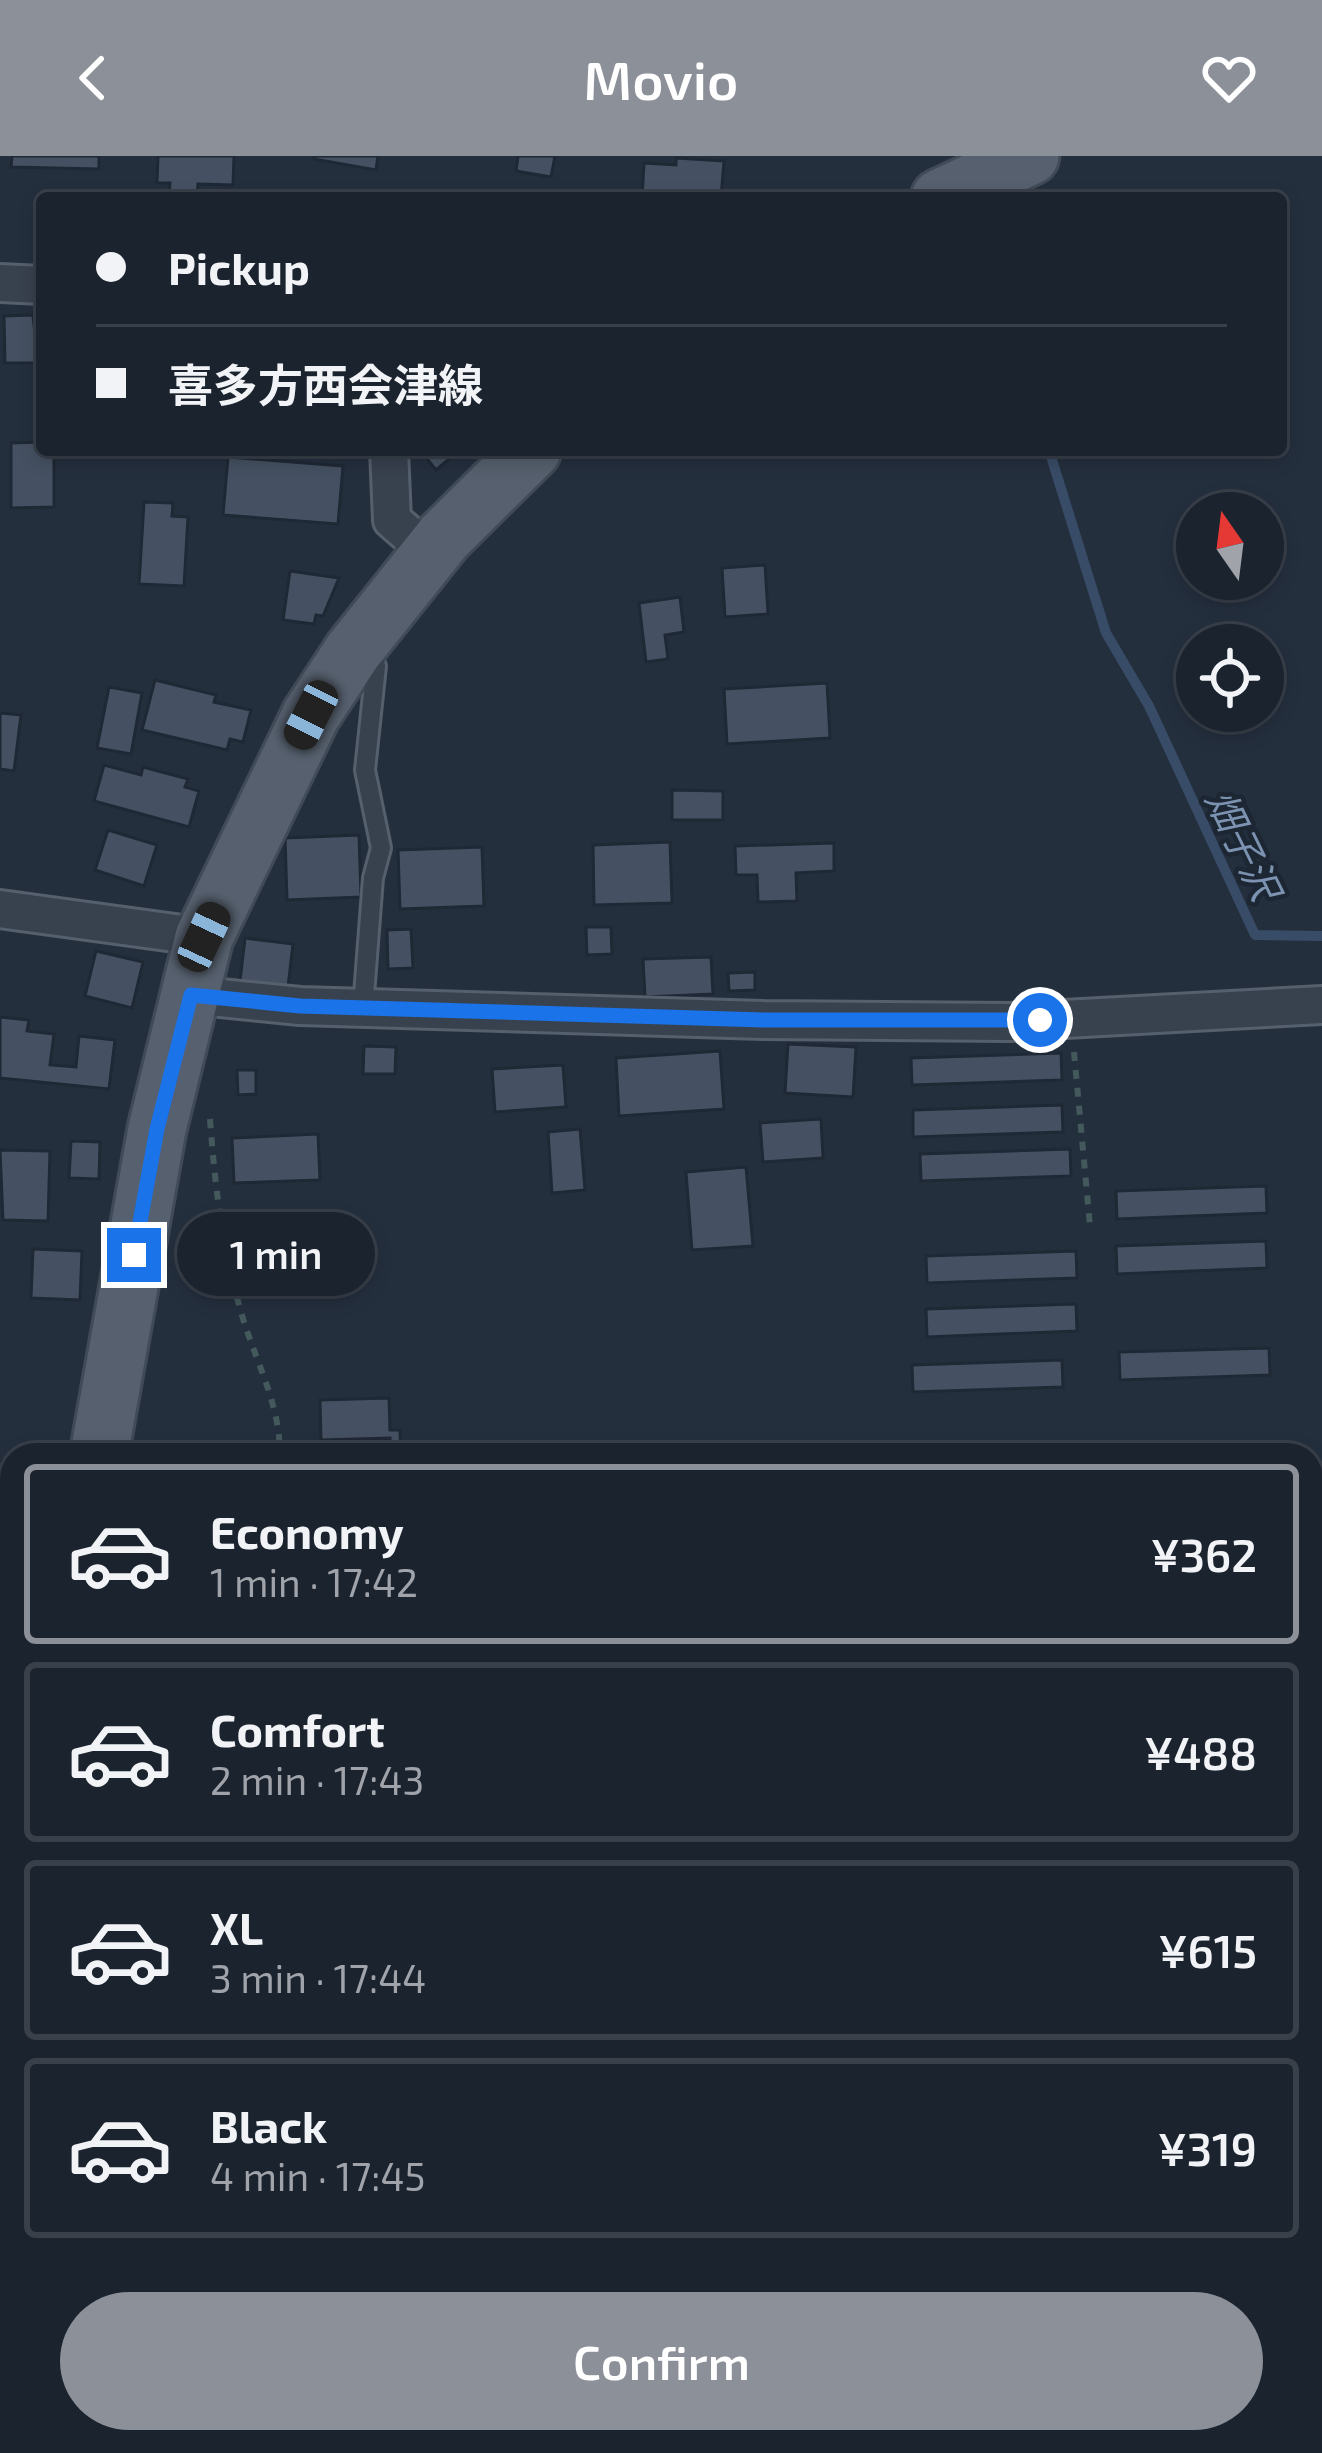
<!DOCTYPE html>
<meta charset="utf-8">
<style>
:root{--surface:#1b232e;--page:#242b36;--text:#f1f3f6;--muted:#a0a4aa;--line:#39404a;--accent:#8c9099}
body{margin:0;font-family:"Exo 2","Noto Sans JP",sans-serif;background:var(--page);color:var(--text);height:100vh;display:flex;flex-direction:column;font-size:45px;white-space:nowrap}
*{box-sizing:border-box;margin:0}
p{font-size:39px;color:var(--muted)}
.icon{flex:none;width:66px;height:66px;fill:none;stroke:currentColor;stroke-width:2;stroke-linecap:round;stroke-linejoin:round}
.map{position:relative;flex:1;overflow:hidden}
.sheet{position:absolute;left:0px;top:1287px;width:1323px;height:1011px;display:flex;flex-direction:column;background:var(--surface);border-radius:36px 36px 0 0;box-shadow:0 6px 18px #0003,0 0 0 3px var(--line)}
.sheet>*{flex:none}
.hud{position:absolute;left:36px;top:36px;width:1251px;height:264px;border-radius:12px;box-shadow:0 6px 18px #0003,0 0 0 3px var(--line);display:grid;align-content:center;height:264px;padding:0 60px;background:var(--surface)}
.needle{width:78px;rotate:346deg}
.controls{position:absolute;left:1176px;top:336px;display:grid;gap:24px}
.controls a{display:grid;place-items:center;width:108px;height:108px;border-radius:50%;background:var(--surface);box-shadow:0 6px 18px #0003,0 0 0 3px var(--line);font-size:60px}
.end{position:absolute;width:54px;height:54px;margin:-27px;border:15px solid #1a73e8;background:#fff;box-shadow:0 0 0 6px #fff}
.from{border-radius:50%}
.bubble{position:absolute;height:84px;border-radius:42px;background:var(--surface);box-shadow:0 6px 18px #0003,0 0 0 3px var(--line);font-size:39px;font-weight:600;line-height:84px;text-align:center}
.car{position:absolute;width:36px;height:72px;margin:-36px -18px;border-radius:15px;box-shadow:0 0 9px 3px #0007;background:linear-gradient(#222 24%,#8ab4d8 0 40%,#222 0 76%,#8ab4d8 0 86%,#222 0)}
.hud b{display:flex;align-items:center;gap:42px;height:114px;font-size:45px}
.hud b+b{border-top:3px solid var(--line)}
.hud i{width:30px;height:30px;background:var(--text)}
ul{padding:21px 0 0;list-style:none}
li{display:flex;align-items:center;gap:36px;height:180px;margin:0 24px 18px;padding:0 36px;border:6px solid var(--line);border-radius:12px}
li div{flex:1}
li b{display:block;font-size:45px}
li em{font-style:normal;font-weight:600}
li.on{border-color:var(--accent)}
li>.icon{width:108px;height:108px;stroke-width:1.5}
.button{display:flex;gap:24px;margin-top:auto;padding:24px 60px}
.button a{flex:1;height:138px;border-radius:72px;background:var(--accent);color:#fff;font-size:48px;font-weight:600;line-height:138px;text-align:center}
header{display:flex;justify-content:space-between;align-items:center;height:156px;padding:0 60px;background:var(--accent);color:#fff;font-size:54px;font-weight:600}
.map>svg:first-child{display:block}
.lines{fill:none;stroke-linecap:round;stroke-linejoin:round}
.stream{stroke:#394c67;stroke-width:10}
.building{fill:#455162;stroke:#1f2835;stroke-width:3}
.lane-casing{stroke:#565f6c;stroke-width:24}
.street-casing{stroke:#565f6c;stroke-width:42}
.primary-casing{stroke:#414a57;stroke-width:63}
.path{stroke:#44595c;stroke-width:6;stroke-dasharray:9 9;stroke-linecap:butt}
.lane{stroke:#38414e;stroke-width:18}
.street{stroke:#38414e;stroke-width:36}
.primary{stroke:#56606e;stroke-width:57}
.route{stroke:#1a73e8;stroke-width:15}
.labels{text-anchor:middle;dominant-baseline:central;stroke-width:9;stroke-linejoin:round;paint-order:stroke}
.water-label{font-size:39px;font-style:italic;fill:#7c92b1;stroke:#1d2633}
</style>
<header><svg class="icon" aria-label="back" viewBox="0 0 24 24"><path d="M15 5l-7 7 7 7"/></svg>Movio<svg class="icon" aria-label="heart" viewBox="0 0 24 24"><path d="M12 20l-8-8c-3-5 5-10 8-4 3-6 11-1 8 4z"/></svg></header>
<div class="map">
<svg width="1322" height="2297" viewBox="0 0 1322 2297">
<rect width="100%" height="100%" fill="#242f3e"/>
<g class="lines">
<path class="stream" d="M 1049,294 L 1106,477 L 1149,550 L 1255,779 L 1322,780"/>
</g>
<path class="building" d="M 12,0 L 99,0 L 99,13 L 11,11 Z
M 158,0 L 234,0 L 233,29 L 198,28 L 197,40 L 169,39 L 170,27 L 157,27 Z
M 314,0 L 378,0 L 376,14 L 314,3 Z
M 518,0 L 555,0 L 551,21 L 516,15 Z
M 676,2 L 724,5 L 721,42 L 642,42 L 644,7 L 676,9 Z
M 33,159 L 38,207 L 5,207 L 4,160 Z
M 42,286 L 42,294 L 54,294 L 54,351 L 11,352 L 11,287 Z
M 420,294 L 460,294 L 436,314 Z
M 228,301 L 343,310 L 338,368 L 223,359 Z
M 144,346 L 173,347 L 172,360 L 188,361 L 184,430 L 139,428 Z
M 765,409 L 768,458 L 725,461 L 722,412 Z
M 290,415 L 339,422 L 323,460 L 316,459 L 314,468 L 283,464 Z
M 680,441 L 684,476 L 665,479 L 668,503 L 646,506 L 639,447 Z
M 155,524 L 216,539 L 214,546 L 251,554 L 243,586 L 230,583 L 227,594 L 142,574 Z
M 827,527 L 830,582 L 727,588 L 724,533 Z
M 109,531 L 142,537 L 131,598 L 97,592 Z
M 0,557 L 21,559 L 14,615 L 0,613 Z
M 104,609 L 141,619 L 143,611 L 188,623 L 185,631 L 199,635 L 189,671 L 94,645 Z
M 672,634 L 723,635 L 723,664 L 672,664 Z
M 108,674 L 157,689 L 144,730 L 95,714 Z
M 359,679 L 361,741 L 287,744 L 285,682 Z
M 670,686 L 672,747 L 594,749 L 593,689 Z
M 834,687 L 834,715 L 796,717 L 797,745 L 758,746 L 757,719 L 736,719 L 735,690 Z
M 482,691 L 484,750 L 400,753 L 398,694 Z
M 586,771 L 611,771 L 612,798 L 587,799 Z
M 411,773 L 413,812 L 388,813 L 387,774 Z
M 245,782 L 293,788 L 288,831 L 240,825 Z
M 96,795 L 143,806 L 132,852 L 85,840 Z
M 711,801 L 713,838 L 645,841 L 643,803 Z
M 755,816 L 755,834 L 729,835 L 728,817 Z
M 0,861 L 29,864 L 27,875 L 54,878 L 50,909 L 76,911 L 79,880 L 115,884 L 109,933 L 0,922 Z
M 788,888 L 856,891 L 853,941 L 785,937 Z
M 364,890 L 396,891 L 395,918 L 363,918 Z
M 720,895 L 724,953 L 619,960 L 616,902 Z
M 1061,897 L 1062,924 L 912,929 L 911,902 Z
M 563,909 L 566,951 L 495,956 L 492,913 Z
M 237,914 L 256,914 L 256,938 L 238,939 Z
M 1062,949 L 1063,976 L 913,981 L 913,954 Z
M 821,963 L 823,1002 L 763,1006 L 760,967 Z
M 580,973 L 585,1034 L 552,1037 L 548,976 Z
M 318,978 L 320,1024 L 234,1027 L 232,982 Z
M 71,985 L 100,986 L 99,1023 L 69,1022 Z
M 1070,993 L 1071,1020 L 921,1025 L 920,998 Z
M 0,994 L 50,995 L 48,1065 L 3,1064 Z
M 746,1011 L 753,1090 L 692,1094 L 686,1016 Z
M 1266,1030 L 1267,1057 L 1117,1063 L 1116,1035 Z
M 1266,1085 L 1267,1112 L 1117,1118 L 1116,1090 Z
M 33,1093 L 82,1095 L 80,1144 L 31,1142 Z
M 1076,1095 L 1077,1122 L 927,1127 L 926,1100 Z
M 1076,1148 L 1077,1175 L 927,1181 L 926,1153 Z
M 1269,1192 L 1270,1219 L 1120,1224 L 1119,1196 Z
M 1062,1204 L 1063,1231 L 913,1236 L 912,1209 Z
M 389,1242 L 390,1274 L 400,1274 L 401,1299 L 391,1299 L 390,1282 L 321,1284 L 320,1244 Z
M 1311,1544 L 1317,1544 L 1318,1625 L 1311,1625 Z"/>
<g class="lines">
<g class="lane-casing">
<path id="lane" d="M 363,852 L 373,722 L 381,692 L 365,614 L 376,510 L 367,492"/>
</g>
<g class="street-casing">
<path id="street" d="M 0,127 L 42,129
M 389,294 L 392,364 L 430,397
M 0,753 L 204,781
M 191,839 L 300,850 L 763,864 L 1009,866 L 1322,849
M 0,1465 L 12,1466
M 1311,1721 L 1322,1721
M 0,1809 L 12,1811"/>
</g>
<g class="primary-casing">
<path id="primary" d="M 940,42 L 1030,0
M 99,1299 L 157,973 L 204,781 L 311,559 L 353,495 L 444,381 L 532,294
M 0,2207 L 12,1998"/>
</g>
<path class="path" d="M 1074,896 L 1090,1070
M 210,963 C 215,1031 222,1090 241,1156 C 255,1205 280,1246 280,1299
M 1311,2213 L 1322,2212
M 572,2286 L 591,2286
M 0,2289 L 223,2291 L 293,2286"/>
<use href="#lane" class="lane"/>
<use href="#street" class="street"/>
<use href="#primary" class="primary"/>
</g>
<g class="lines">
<path class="route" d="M 134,1099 L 157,973 L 191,839 L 300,850 L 763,864 L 1040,864"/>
</g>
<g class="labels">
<g class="water-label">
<text transform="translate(1244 688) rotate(64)">畑子沢</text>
</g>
</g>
</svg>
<div class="controls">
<a><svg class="needle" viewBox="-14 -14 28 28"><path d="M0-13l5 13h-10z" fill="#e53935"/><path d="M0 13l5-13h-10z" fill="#a0a4aa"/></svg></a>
<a><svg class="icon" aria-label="locate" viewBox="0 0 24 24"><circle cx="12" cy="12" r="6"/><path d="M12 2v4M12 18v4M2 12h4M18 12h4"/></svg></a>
</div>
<i class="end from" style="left:1040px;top:864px"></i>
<i class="end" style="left:134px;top:1099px"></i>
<div class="bubble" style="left:177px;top:1056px;width:198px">1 min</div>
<i class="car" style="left:311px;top:559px;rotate:207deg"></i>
<i class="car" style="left:204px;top:781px;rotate:25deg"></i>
<div class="hud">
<b><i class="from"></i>Pickup</b>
<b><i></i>喜多方西会津線</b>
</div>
<section class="sheet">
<ul>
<li class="on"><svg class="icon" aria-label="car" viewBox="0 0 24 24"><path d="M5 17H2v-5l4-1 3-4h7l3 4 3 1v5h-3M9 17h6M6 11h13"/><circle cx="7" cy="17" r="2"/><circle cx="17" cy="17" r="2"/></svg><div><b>Economy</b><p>1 min · 17:42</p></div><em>¥362</em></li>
<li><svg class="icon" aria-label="car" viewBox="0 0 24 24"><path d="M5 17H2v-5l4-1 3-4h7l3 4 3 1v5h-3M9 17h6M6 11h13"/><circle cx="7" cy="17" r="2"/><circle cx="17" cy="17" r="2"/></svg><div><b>Comfort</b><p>2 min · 17:43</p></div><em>¥488</em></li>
<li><svg class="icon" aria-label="car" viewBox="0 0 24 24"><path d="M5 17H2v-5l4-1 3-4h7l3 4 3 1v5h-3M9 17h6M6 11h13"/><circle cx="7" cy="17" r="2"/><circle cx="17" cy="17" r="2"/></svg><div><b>XL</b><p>3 min · 17:44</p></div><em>¥615</em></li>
<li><svg class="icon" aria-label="car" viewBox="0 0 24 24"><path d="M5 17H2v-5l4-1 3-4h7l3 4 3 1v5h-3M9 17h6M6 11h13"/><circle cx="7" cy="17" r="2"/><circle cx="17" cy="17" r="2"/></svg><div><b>Black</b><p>4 min · 17:45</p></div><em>¥319</em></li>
</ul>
<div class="button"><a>Confirm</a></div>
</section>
</div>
